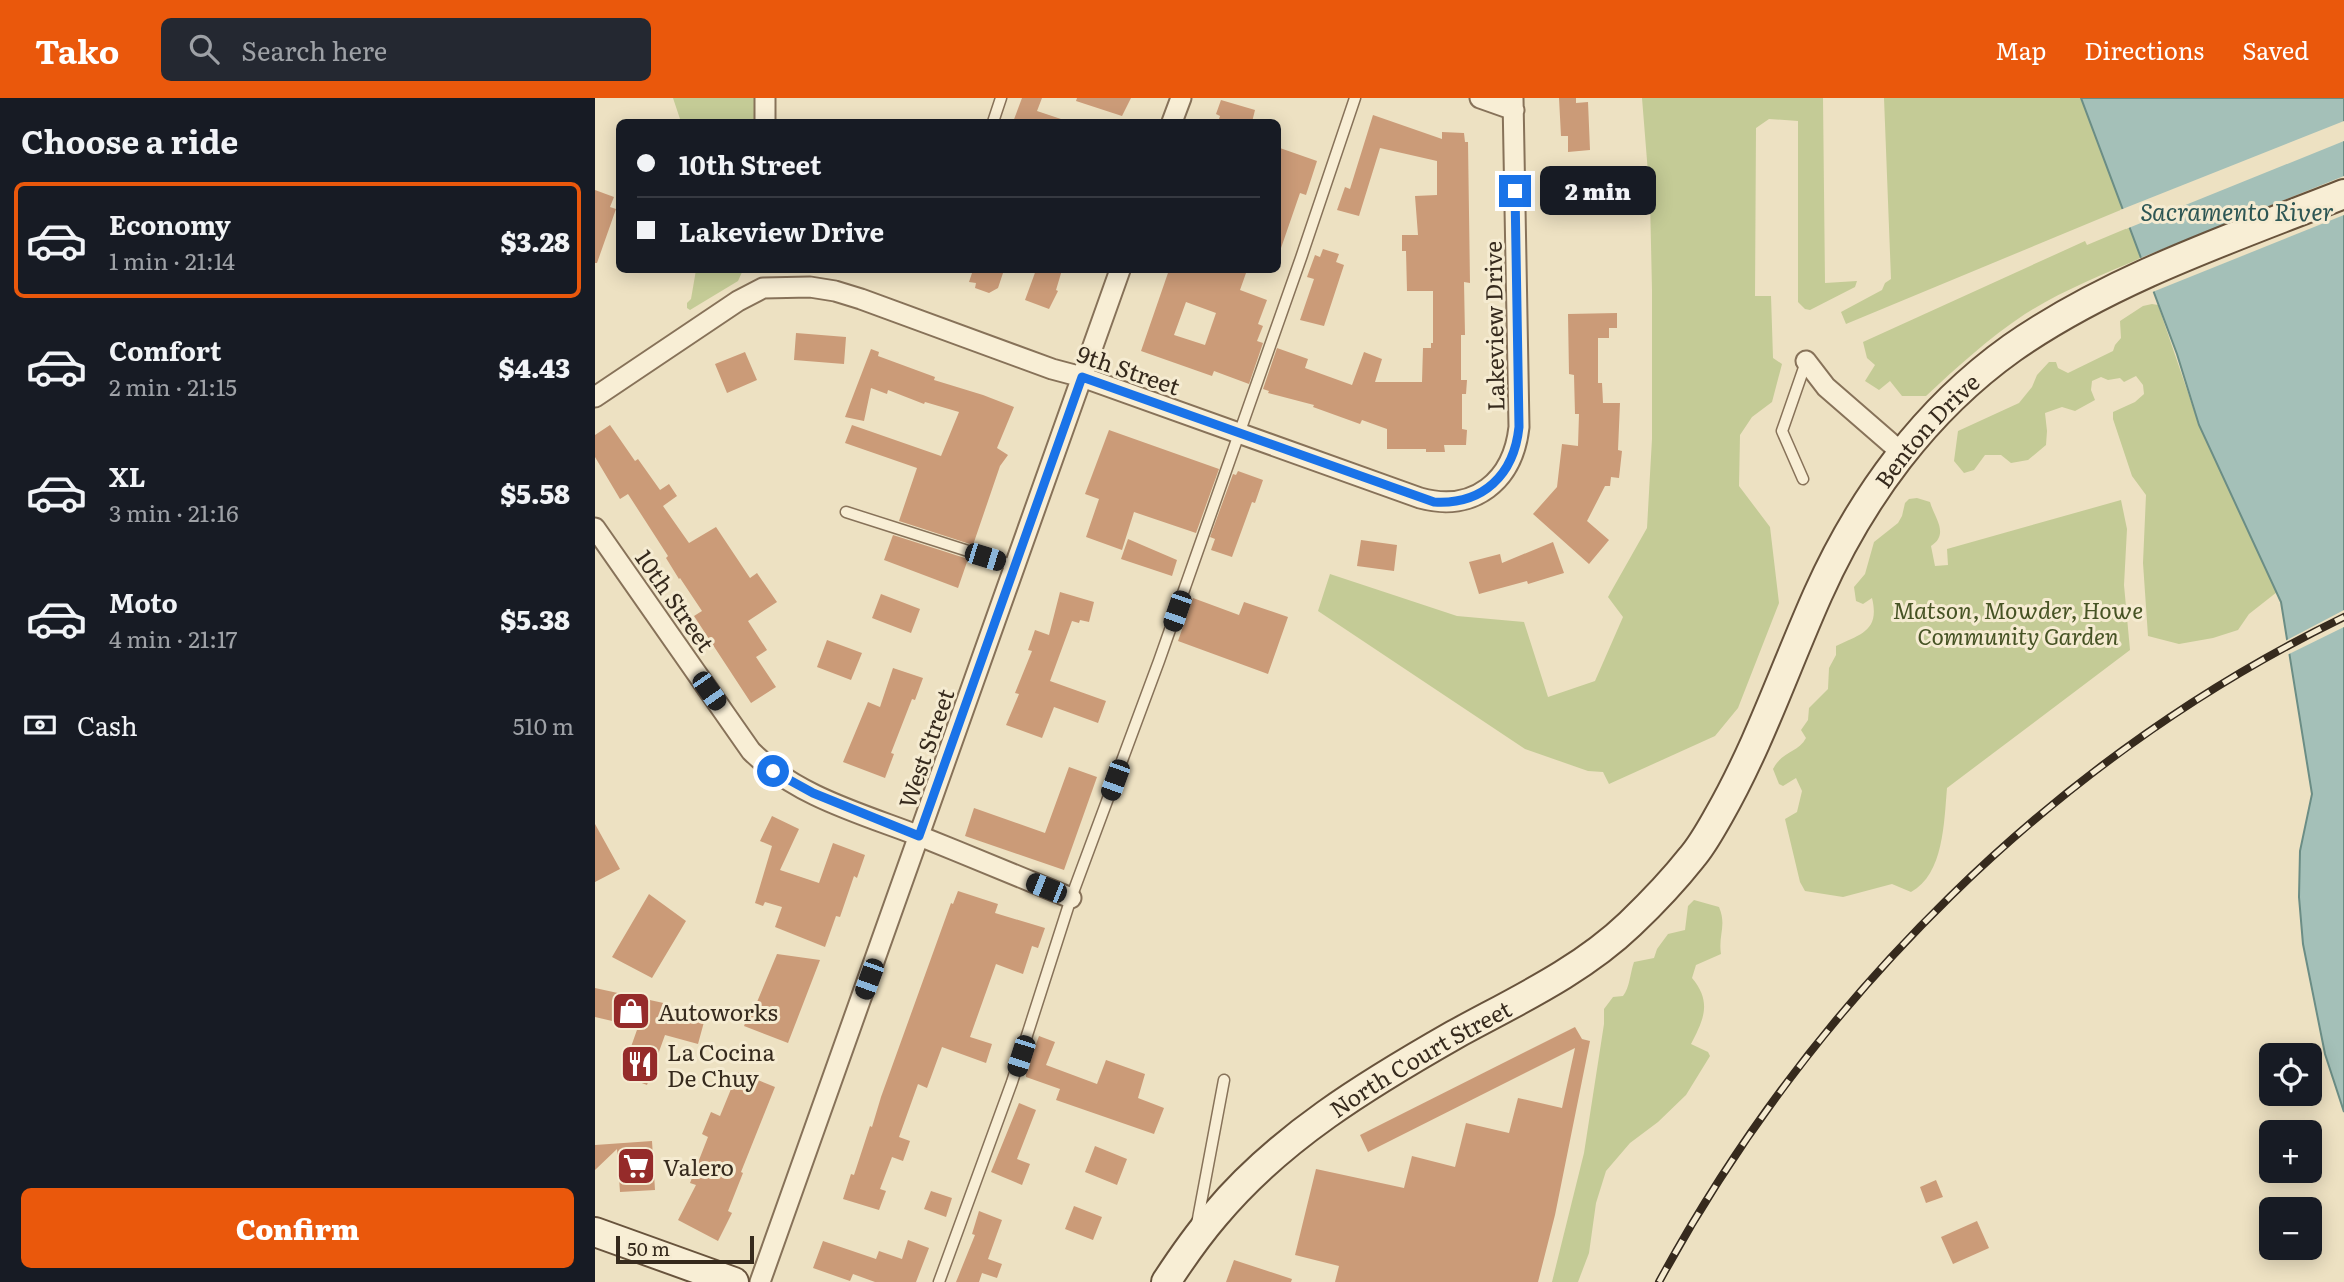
<!DOCTYPE html>
<meta charset="utf-8">
<style>
:root{--surface:#171b24;--page:#242831;--text:#f1f3f6;--muted:#9ea1a6;--line:#363941;--accent:#ea580c}
body{margin:0;font-family:Literata,serif;background:var(--page);color:var(--text);height:100vh;display:flex;flex-direction:column;font-size:26px;white-space:nowrap}
*{box-sizing:border-box;margin:0}
p{font-size:23px;color:var(--muted)}
.icon{flex:none;width:38px;height:38px;fill:none;stroke:currentColor;stroke-width:2;stroke-linecap:round;stroke-linejoin:round}
.map{position:relative;flex:1;overflow:hidden}
.panel{display:flex;flex-direction:column;background:var(--surface);width:595px}
.panel>*{flex:none}
.hud{position:absolute;left:21px;top:21px;width:665px;height:154px;border-radius:10px;box-shadow:0 4px 18px #0003;display:grid;align-content:center;height:154px;padding:0 21px;background:var(--surface)}
.buttons{position:absolute;left:1664px;top:945px;display:grid;gap:14px}
.buttons a{display:grid;place-items:center;width:63px;height:63px;border-radius:10px;background:var(--surface);box-shadow:0 4px 18px #0003;font-size:35px}
.scale{position:absolute;left:21px;bottom:18px;width:138px;box-sizing:border-box;padding-left:7px;border:4px solid #362a1d;border-top:0;font-size:19px;line-height:24px;white-space:nowrap;color:#362a1d;-webkit-text-stroke:5px #f5ebd1;paint-order:stroke}
.end{position:absolute;width:32px;height:32px;margin:-16px;border:9px solid #1a73e8;background:#fff;box-shadow:0 0 0 4px #fff}
.from{border-radius:50%}
.bubble{position:absolute;height:49px;border-radius:10px;background:var(--surface);box-shadow:0 4px 18px #0003;font-size:23px;font-weight:800;line-height:49px;text-align:center}
.car{position:absolute;width:21px;height:42px;margin:-21px -10px;border-radius:9px;box-shadow:0 0 5px 2px #0007;background:linear-gradient(#222 24%,#8ab4d8 0 40%,#222 0 76%,#8ab4d8 0 86%,#222 0)}
.hud b{display:flex;align-items:center;gap:24px;height:66px;font-size:26px}
.hud b+b{border-top:2px solid var(--line)}
.hud i{width:18px;height:18px;background:var(--text)}
ul{padding:0;list-style:none}
li{display:flex;align-items:center;gap:21px;height:116px;margin:0 14px 10px;padding:0 7px;border:4px solid transparent;border-radius:10px}
li div{flex:1}
li b{display:block;font-size:26px}
li em{font-style:normal;font-weight:800}
li.selected{border-color:var(--accent)}
li>.icon{width:63px;height:63px;stroke-width:1.5}
h2{padding:0 21px;font-size:32px;line-height:84px}
.pay{display:flex;align-items:center;gap:18px;height:77px;padding:0 21px;font-size:26px}
.pay p{margin-inline-start:auto}
.primary-button{display:flex;gap:14px;margin-top:auto;padding:14px 21px}
.primary-button a{flex:1;height:80px;border-radius:10px;background:var(--accent);color:#fff;font-size:28px;font-weight:800;line-height:80px;text-align:center}
header{display:flex;align-items:center;gap:42px;box-sizing:border-box;height:98px;padding:0 35px;background:var(--accent);color:#fff}
header strong{font-size:33px}
nav{display:flex;gap:38px;margin-inline-start:auto;font-size:24px}
.search{width:490px;height:63px;background:var(--page);display:flex;align-items:center;gap:18px;box-sizing:border-box;padding:0 24px;border-radius:10px;color:var(--muted);font-size:26px}
main{display:flex;flex:1;min-height:0}
.map>svg:first-child{display:block}
.green{fill:#c4cb96}
.water{fill:#a4c0b8;stroke:#6b8d85;stroke-width:2}
.pier{fill:#ede1c2}
.building{fill:#cb9b78;fill-rule:evenodd}
.lines{fill:none;stroke-linecap:round;stroke-linejoin:round}
.lane-casing{stroke:#877259;stroke-width:13}
.street-casing{stroke:#877259;stroke-width:23}
.secondary-casing{stroke:#68533c;stroke-width:32}
.lane{stroke:#f8eed5;stroke-width:10}
.street{stroke:#f8eed5;stroke-width:19}
.secondary{stroke:#f8eed5;stroke-width:28}
.rail-casing{stroke:#362a1d;stroke-width:8}
.rail{stroke:#f5ebd1;stroke-width:5;stroke-dasharray:16;stroke-linecap:butt}
.route{stroke:#1a73e8;stroke-width:9}
.labels{text-anchor:middle;dominant-baseline:central;stroke-width:6;stroke-linejoin:round;paint-order:stroke}
.street-label{font-size:23px;fill:#362a1d;stroke:#f5ebd1}
.park-label{font-size:23px;font-style:italic;fill:#465324;stroke:#f5ebd1}
.poi-label{font-size:23px;fill:#362a1d;stroke:#f5ebd1;text-anchor:start}
.water-label{font-size:24px;font-style:italic;fill:#2d5654;stroke:#f5ebd1}
</style>
<header>
<strong>Tako</strong>
<div class="search"><svg class="icon" aria-label="search" viewBox="0 0 24 24"><circle cx="10" cy="10" r="6"/><path d="M15 15l6 6"/></svg>Search here</div>
<nav><a>Map</a><a>Directions</a><a>Saved</a></nav>
</header>
<main>
<section class="panel">
<h2>Choose a ride</h2>
<ul>
<li class="selected"><svg class="icon" aria-label="car" viewBox="0 0 24 24"><path d="M5 17H2v-5l4-1 3-4h7l3 4 3 1v5h-3M9 17h6M6 11h13"/><circle cx="7" cy="17" r="2"/><circle cx="17" cy="17" r="2"/></svg><div><b>Economy</b><p>1 min · 21:14</p></div><em>$3.28</em></li>
<li><svg class="icon" aria-label="car" viewBox="0 0 24 24"><path d="M5 17H2v-5l4-1 3-4h7l3 4 3 1v5h-3M9 17h6M6 11h13"/><circle cx="7" cy="17" r="2"/><circle cx="17" cy="17" r="2"/></svg><div><b>Comfort</b><p>2 min · 21:15</p></div><em>$4.43</em></li>
<li><svg class="icon" aria-label="car" viewBox="0 0 24 24"><path d="M5 17H2v-5l4-1 3-4h7l3 4 3 1v5h-3M9 17h6M6 11h13"/><circle cx="7" cy="17" r="2"/><circle cx="17" cy="17" r="2"/></svg><div><b>XL</b><p>3 min · 21:16</p></div><em>$5.58</em></li>
<li><svg class="icon" aria-label="car" viewBox="0 0 24 24"><path d="M5 17H2v-5l4-1 3-4h7l3 4 3 1v5h-3M9 17h6M6 11h13"/><circle cx="7" cy="17" r="2"/><circle cx="17" cy="17" r="2"/></svg><div><b>Moto</b><p>4 min · 21:17</p></div><em>$5.38</em></li>
</ul>
<div class="pay"><svg class="icon" aria-label="cash" viewBox="0 0 24 24"><path d="M3 7h18v10H3z"/><circle cx="12" cy="12" r="2"/></svg>Cash<p>510 m</p></div>
<div class="primary-button"><a>Confirm</a></div>
</section>
<div class="map">
<svg width="1749" height="1184" viewBox="0 0 1749 1184">
<rect width="100%" height="100%" fill="#ede1c2"/>
<path class="green" d="M 78,0 L 159,0 L 159,24 L 86,24 Z
M 1047,0 L 1228,0 L 1230,185 L 1262,183 L 1260,189 L 1215,212 L 1210,211 L 1203,204 L 1203,23 L 1174,21 L 1161,30 L 1160,198 L 1176,198 L 1178,260 L 1187,266 L 1177,304 L 1157,319 L 1145,337 L 1144,388 L 1175,429 L 1184,505 L 1143,610 L 1120,638 L 1014,686 L 1008,674 L 993,673 L 930,651 L 723,513 L 735,476 L 862,518 L 929,524 L 953,599 L 1000,583 L 1028,519 L 1013,499 L 1052,430 L 1057,341 L 1057,192 L 1055,100 Z
M 1289,0 L 1486,0 L 1528,111 L 1251,226 L 1246,214 L 1287,192 L 1290,185 L 1296,181 Z
M 1535,129 L 1546,160 C 1507,177 1466,193 1430,216 C 1394,240 1362,269 1331,298 L 1307,298 L 1295,283 L 1284,292 L 1270,283 L 1280,267 L 1272,260 L 1268,244 L 1490,143 L 1492,147 Z
M 101,172 L 148,172 L 143,183 L 95,212 L 92,210 L 92,205 L 96,201 Z
M 1557,206 L 1563,207 L 1604,327 L 1682,494 L 1654,516 L 1643,532 L 1618,540 L 1584,546 L 1553,538 L 1548,465 L 1551,397 L 1537,378 L 1518,321 L 1518,314 L 1540,304 L 1549,296 L 1548,287 L 1541,278 L 1529,284 L 1525,280 L 1513,282 L 1506,279 L 1497,283 L 1496,292 L 1500,302 L 1480,313 L 1467,309 L 1450,315 L 1452,333 L 1451,347 L 1433,362 L 1416,365 L 1406,357 L 1390,357 L 1379,372 L 1369,375 L 1359,363 L 1363,333 L 1424,305 L 1437,289 L 1442,277 L 1454,264 L 1461,264 L 1463,270 L 1473,275 L 1518,253 L 1520,247 L 1526,240 L 1525,223 L 1548,208 Z
M 1322,400 L 1335,404 C 1339,419 1355,436 1336,448 L 1340,468 L 1353,467 L 1352,451 L 1526,402 L 1532,431 L 1529,487 L 1535,552 L 1352,690 C 1349,724 1349,776 1316,794 L 1297,786 L 1248,799 L 1210,793 L 1205,784 L 1190,721 L 1202,714 L 1207,693 L 1201,680 L 1188,688 L 1184,686 L 1178,671 C 1187,653 1203,655 1211,640 L 1206,632 L 1213,622 L 1214,610 L 1233,591 L 1234,570 L 1241,557 L 1241,548 C 1266,536 1285,533 1277,500 L 1268,506 L 1261,503 L 1259,489 L 1270,476 L 1279,444 L 1303,425 L 1307,418 L 1310,405 L 1314,401 Z
M 1099,802 L 1124,809 C 1132,828 1123,837 1126,856 L 1101,867 L 1097,880 C 1117,904 1109,921 1096,946 L 1113,954 L 1115,958 L 1091,997 L 1063,1024 L 1035,1045 L 1011,1073 L 1001,1105 L 994,1155 L 983,1184 L 957,1184 L 989,1055 L 1009,926 L 1009,911 L 1018,899 L 1028,898 C 1035,889 1035,875 1039,864 L 1059,860 L 1062,851 L 1073,836 L 1090,832 L 1093,808 Z"/>
<path class="water" d="M 1486,0 L 1749,0 L 1749,1014 L 1730,956 L 1708,846 L 1704,799 L 1705,753 L 1717,696 L 1686,504 L 1604,327 L 1582,256 Z"/>
<path class="pier" d="M 1749,23 L 1749,43 L 1531,131 L 1525,112 Z
M 1749,78 L 1749,117 L 1555,195 L 1543,161 Z
M 1749,512 L 1749,529 L 1690,558 L 1688,544 Z"/>
<path class="building" d="M 427,0 L 447,0 L 442,13 L 469,22 L 469,24 L 418,24 Z
M 482,0 L 536,0 L 527,18 L 481,3 Z
M 964,0 L 981,0 L 981,5 L 993,4 L 995,52 L 973,54 L 973,38 L 966,38 Z
M 626,2 L 660,12 L 657,24 L 635,24 L 624,21 L 625,18 L 621,16 Z
M 778,17 L 847,41 L 847,34 L 869,35 L 870,44 L 873,44 L 875,185 L 869,184 L 870,237 L 866,237 L 866,282 L 872,282 L 871,296 L 867,296 L 867,331 L 872,332 L 871,347 L 849,347 L 850,354 L 831,354 L 831,351 L 792,351 L 792,331 L 767,322 L 765,326 L 718,309 L 719,307 L 673,295 L 674,293 L 668,291 L 682,250 L 713,261 L 710,270 L 757,287 L 769,254 L 787,261 L 780,284 L 827,284 L 828,250 L 836,250 L 836,245 L 838,245 L 838,193 L 812,193 L 811,153 L 807,153 L 807,137 L 823,137 L 820,98 L 842,97 L 842,63 L 785,50 L 764,118 L 742,112 L 750,89 L 755,91 Z
M 682,49 L 722,63 L 711,97 L 705,95 L 685,153 L 682,152 Z
M 1017,89 L 1018,106 L 999,107 L 999,112 L 974,113 L 975,91 Z
M 0,92 L 19,99 L 15,109 L 21,111 L 2,165 L 0,165 Z
M 728,151 L 744,156 L 741,164 L 749,167 L 729,228 L 705,222 L 719,181 L 712,179 L 720,157 L 725,159 Z
M 378,172 L 409,172 L 403,190 L 394,195 L 380,190 L 381,185 L 374,184 Z
M 441,172 L 467,172 L 461,192 L 463,193 L 454,211 L 430,202 Z
M 574,172 L 641,172 L 651,175 L 645,192 L 672,202 L 663,226 L 668,228 L 662,243 L 668,245 L 654,286 L 619,273 L 617,278 L 546,253 ZM 591,204 L 621,215 L 610,247 L 579,237 Z
M 1022,215 L 1022,230 L 1014,230 L 1014,240 L 1003,240 L 1003,285 L 1007,285 L 1008,305 L 1025,305 L 1023,352 L 1027,353 L 1024,380 L 1016,379 L 1015,388 L 1010,388 L 992,423 L 1014,442 L 994,466 L 938,416 L 962,389 L 967,346 L 983,348 L 984,316 L 980,316 L 979,277 L 974,276 L 973,216 Z
M 201,235 L 251,239 L 249,266 L 199,262 Z
M 276,251 L 284,254 L 283,258 L 340,279 L 339,282 L 388,297 L 419,309 L 402,350 L 413,357 L 405,368 L 378,447 L 304,423 L 322,370 L 250,345 L 257,327 L 346,358 L 364,314 L 330,304 L 329,306 L 293,292 L 292,296 L 276,290 L 269,323 L 250,319 Z
M 150,254 L 162,282 L 132,295 L 120,266 Z
M 15,327 L 40,363 L 43,361 L 65,392 L 74,386 L 82,398 L 68,408 L 94,445 L 121,429 L 155,480 L 162,475 L 182,504 L 153,523 L 172,552 L 161,559 L 181,589 L 156,605 L 99,518 L 107,513 L 85,480 L 84,481 L 71,460 L 73,458 L 33,396 L 25,401 L 0,359 L 0,337 Z
M 514,332 L 624,371 L 601,435 L 539,414 L 527,452 L 491,439 L 504,401 L 490,396 Z
M 643,373 L 668,382 L 660,405 L 657,404 L 637,459 L 616,452 L 620,441 L 615,439 L 638,376 L 641,377 Z
M 298,437 L 373,461 L 363,490 L 289,462 Z
M 533,441 L 582,462 L 577,478 L 526,461 Z
M 766,442 L 802,447 L 799,473 L 762,468 Z
M 958,444 L 969,475 L 933,486 L 932,483 L 884,496 L 874,464 L 905,456 L 907,465 Z
M 465,494 L 499,504 L 494,524 L 485,522 L 484,525 L 477,523 L 455,583 L 511,603 L 503,625 L 459,609 L 447,640 L 411,627 L 424,596 L 420,595 L 437,553 L 433,552 L 440,532 L 454,537 Z
M 286,496 L 325,511 L 316,535 L 277,520 Z
M 598,500 L 644,517 L 649,504 L 693,519 L 673,576 L 583,543 Z
M 232,542 L 267,555 L 256,582 L 222,569 Z
M 298,570 L 328,580 L 320,602 L 317,601 L 296,655 L 299,656 L 290,680 L 248,664 L 273,604 L 285,609 Z
M 474,669 L 502,679 L 469,772 L 370,738 L 379,710 L 450,735 Z
M 177,718 L 204,731 L 185,772 L 224,785 L 238,745 L 270,757 L 262,780 L 259,778 L 245,819 L 241,818 L 230,849 L 180,829 L 187,809 L 170,804 L 168,808 L 160,805 L 177,748 L 165,743 Z
M 0,726 L 25,771 L 0,784 Z
M 363,793 L 403,806 L 400,815 L 450,830 L 443,850 L 437,848 L 428,876 L 401,866 L 375,939 L 397,946 L 391,965 L 347,949 L 332,990 L 323,986 L 304,1039 L 315,1043 L 308,1063 L 297,1059 L 285,1091 L 291,1093 L 284,1112 L 248,1101 L 256,1076 L 259,1077 L 275,1028 L 277,1029 L 286,999 L 356,805 L 358,806 Z
M 54,796 L 91,823 L 57,880 L 17,859 Z
M 182,856 L 225,862 L 193,945 L 149,928 L 159,903 L 162,904 Z
M 0,890 L 73,906 L 71,913 L 109,924 L 103,946 L 70,937 L 52,987 L 26,977 L 43,929 L 0,919 Z
M 980,929 L 987,941 L 995,943 L 960,1117 L 943,1184 L 740,1184 L 744,1168 L 700,1157 L 721,1071 L 809,1090 L 817,1058 L 860,1069 L 871,1025 L 914,1035 L 923,1000 L 967,1010 L 980,950 L 773,1054 L 765,1037 Z
M 444,938 L 460,944 L 451,967 L 502,986 L 511,962 L 550,976 L 543,1000 L 569,1010 L 559,1036 L 461,1002 L 465,991 L 431,979 L 431,973 Z
M 143,974 L 180,989 L 146,1074 L 148,1075 L 133,1113 L 137,1115 L 123,1143 L 83,1122 L 101,1087 L 95,1085 L 113,1039 L 107,1036 L 116,1014 L 125,1018 Z
M 424,1005 L 441,1012 L 422,1061 L 435,1066 L 427,1087 L 396,1074 Z
M 57,1043 L 60,1092 L 25,1094 L 22,1051 L 0,1072 L 0,1047 Z
M 500,1048 L 532,1061 L 522,1087 L 490,1074 Z
M 1341,1082 L 1348,1099 L 1331,1105 L 1325,1089 Z
M 336,1093 L 357,1100 L 351,1119 L 329,1111 Z
M 479,1108 L 507,1119 L 498,1142 L 470,1131 Z
M 384,1113 L 407,1122 L 393,1161 L 407,1166 L 402,1180 L 387,1175 L 384,1184 L 361,1184 L 380,1137 L 377,1136 Z
M 1382,1123 L 1394,1150 L 1358,1166 L 1346,1139 Z
M 313,1142 L 334,1150 L 321,1184 L 280,1184 L 258,1176 L 255,1183 L 218,1170 L 228,1143 L 281,1161 L 284,1153 L 307,1161 Z
M 639,1162 L 697,1181 L 696,1184 L 631,1184 Z"/>
<g class="lines">
<g class="lane-casing">
<path id="lane" d="M 398,24 L 406,0
M 1208,381 L 1187,333 L 1211,264
M 251,414 L 420,468
M 602,1126 L 629,982
M 344,1184 L 417,984 L 476,800 L 564,563 L 707,157 L 760,0"/>
</g>
<g class="street-casing">
<path id="street" d="M 170,0 L 170,24
M 885,0 L 919,12
M 577,24 L 586,0
M 1211,263 L 1231,289 L 1307,355
M 0,299 L 143,203 L 168,190 L 215,189 L 240,193 L 266,201 L 457,271 L 487,279 L 825,400 C 879,415 918,383 924,329 L 918,0
M 0,430 L 156,653 C 202,699 268,716 327,739 C 377,759 427,780 476,800
M 165,1184 L 525,172"/>
</g>
<g class="secondary-casing">
<g id="secondary">
<path d="M 0,1134 L 139,1184"/>
<path id="s1" d="M 571,1184 C 586,1161 602,1138 620,1117 C 684,1040 773,986 859,937 C 919,904 985,874 1035,826 C 1057,805 1078,783 1097,759 C 1108,746 1116,731 1124,717 C 1164,647 1190,570 1223,496 C 1266,400 1330,312 1417,250 C 1516,181 1637,140 1749,96"/>
</g>
</g>
<use href="#lane" class="lane"/>
<use href="#street" class="street"/>
<use href="#secondary" class="secondary"/>
<g class="rail-casing">
<path id="rail" d="M 1064,1184 C 1217,902 1459,660 1749,519"/>
</g>
<use href="#rail" class="rail"/>
</g>
<g class="lines">
<path class="route" d="M 178,673 L 218,695 L 324,738 L 487,279 L 839,404 C 888,407 919,377 924,329 L 920,93"/>
</g>
<defs>
<g id="shop-square" transform="scale(2.0125)"><rect x="-9" y="-9" width="18" height="18" rx="4" fill="#952b2a" stroke="#f5ebd1"/><path d="M-5-2.5h2.3a2.7 3.5 0 0 1 5.4 0H5L5.5 6h-11ZM-1.5-2.5h3a1.5 2.3 0 0 0-3 0Z" fill="#fff"/></g>
<g id="restaurant-square" transform="scale(2.0125)"><rect x="-9" y="-9" width="18" height="18" rx="4" fill="#952b2a" stroke="#f5ebd1"/><path d="M-5-6h1v4h1v-4h1v4h1v-4h1v5L-1.5 .5V6h-2V.5L-5-1ZM5-6V6H3V1.5H1.5Q1.5-4 5-6Z" fill="#fff"/></g>
<g id="supermarket-square" transform="scale(2.0125)"><rect x="-9" y="-9" width="18" height="18" rx="4" fill="#952b2a" stroke="#f5ebd1"/><path d="M-6-5.5h2.5l.6 2H6L4.5 2H-2.5L-4.4-4H-6ZM-1.5 3.2a1.3 1.3 0 1 0 .1 0ZM3 3.2a1.3 1.3 0 1 0 .1 0Z" fill="#fff"/></g>
</defs>
<g fill-rule="evenodd">
<use href="#shop-square" x="36" y="913"/>
<use href="#restaurant-square" x="45" y="966"/>
<use href="#supermarket-square" x="41" y="1068"/>
</g>
<g class="labels">
<g class="street-label">
<text transform="translate(898 228) rotate(-91)">Lakeview Drive</text>
<text transform="translate(534 271) rotate(19)">9th Street</text>
<text stroke="none"><textPath href="#s1" startOffset="1174">Benton Drive</textPath></text>
<text transform="translate(81 502) rotate(55)">10th Street</text>
<text transform="translate(330 650) rotate(-71)">West Street</text>
<text stroke="none"><textPath href="#s1" startOffset="343">North Court Street</textPath></text>
</g>
<g class="park-label">
<text x="1423" y="511">Matson, Mowder, Howe<tspan x="1423" dy="26">Community Garden</tspan></text>
</g>
<g class="poi-label">
<text x="63" y="913">Autoworks</text>
<text x="72" y="953">La Cocina<tspan x="72" dy="26">De Chuy</tspan></text>
<text x="68" y="1068">Valero</text>
</g>
<g class="water-label">
<text x="1642" y="112">Sacramento River</text>
</g>
</g>
</svg>
<div class="buttons">
<a><svg class="icon" aria-label="locate" viewBox="0 0 24 24"><circle cx="12" cy="12" r="6"/><path d="M12 2v4M12 18v4M2 12h4M18 12h4"/></svg></a>
<a>+</a>
<a>−</a>
</div>
<div class="scale">50 m</div>
<i class="end from" style="left:178px;top:673px"></i>
<i class="end" style="left:920px;top:93px"></i>
<div class="bubble" style="left:945px;top:68px;width:116px">2 min</div>
<i class="car" style="left:390px;top:459px;rotate:107deg"></i>
<i class="car" style="left:582px;top:513px;rotate:199deg"></i>
<i class="car" style="left:114px;top:593px;rotate:145deg"></i>
<i class="car" style="left:520px;top:682px;rotate:200deg"></i>
<i class="car" style="left:451px;top:790px;rotate:292deg"></i>
<i class="car" style="left:274px;top:881px;rotate:200deg"></i>
<i class="car" style="left:426px;top:958px;rotate:198deg"></i>
<div class="hud">
<b><i class="from"></i>10th Street</b>
<b><i></i>Lakeview Drive</b>
</div>
</div>
</main>
